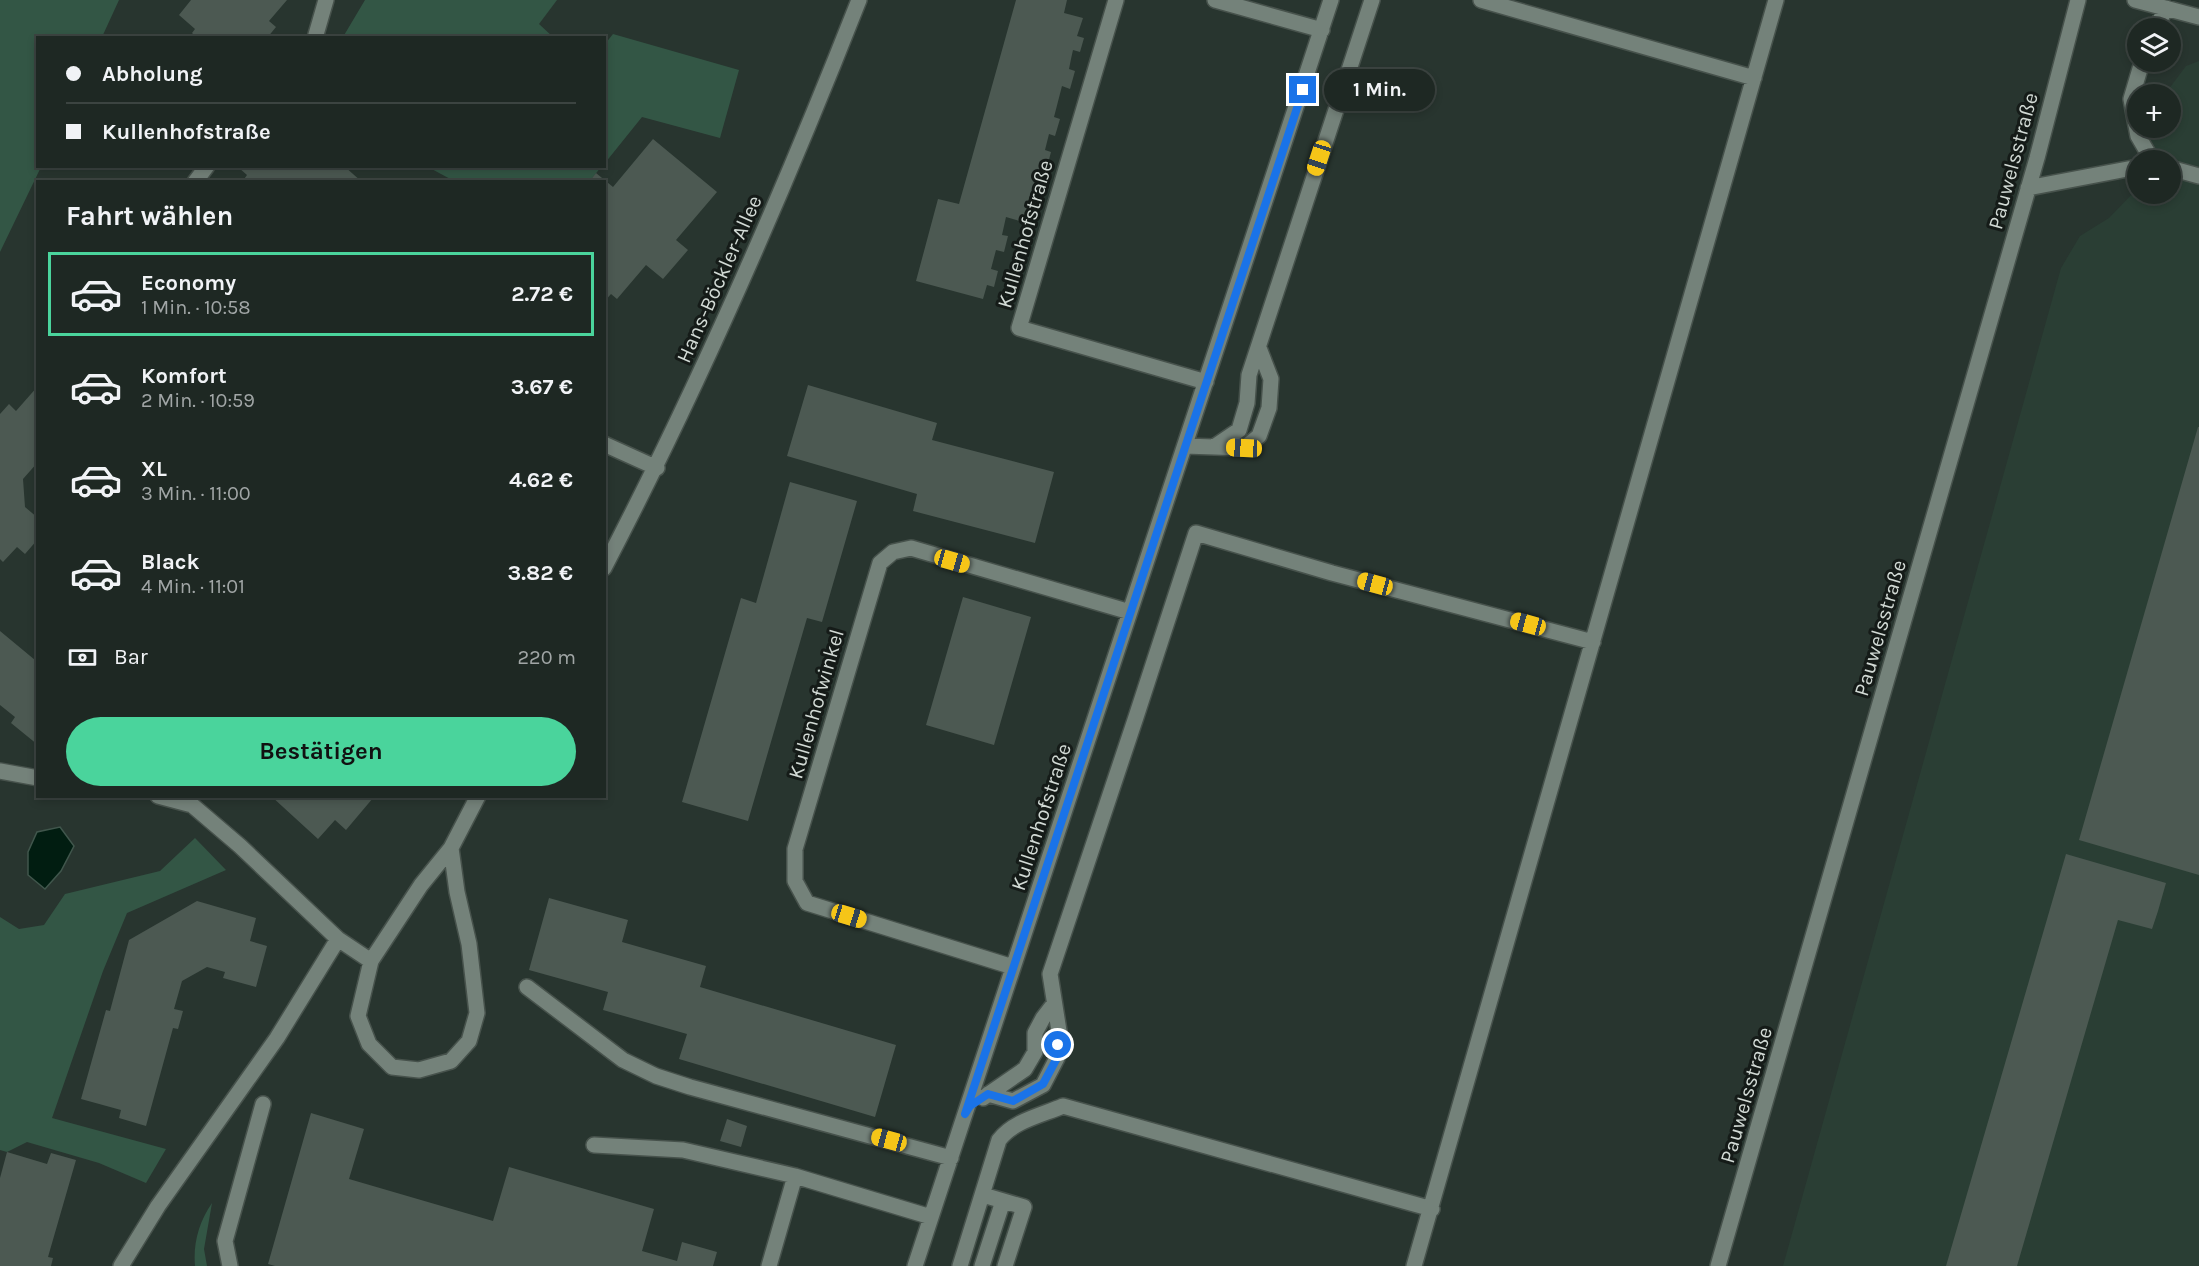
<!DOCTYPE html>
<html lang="de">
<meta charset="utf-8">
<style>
:root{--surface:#1e2823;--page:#26302b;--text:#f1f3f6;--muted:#a1a6a6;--line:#3c4441;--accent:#4ad49c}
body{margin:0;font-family:Karla,sans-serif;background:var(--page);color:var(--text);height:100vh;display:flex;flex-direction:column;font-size:22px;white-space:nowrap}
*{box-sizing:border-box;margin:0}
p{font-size:20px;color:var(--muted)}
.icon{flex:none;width:33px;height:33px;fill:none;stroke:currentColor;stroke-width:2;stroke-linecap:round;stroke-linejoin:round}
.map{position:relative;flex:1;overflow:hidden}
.panel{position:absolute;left:36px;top:180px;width:570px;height:618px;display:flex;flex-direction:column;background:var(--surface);border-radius:0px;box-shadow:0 3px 9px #0003,0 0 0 2px var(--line)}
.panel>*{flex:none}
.top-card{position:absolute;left:36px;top:36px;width:570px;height:132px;border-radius:0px;box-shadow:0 3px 9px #0003,0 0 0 2px var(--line);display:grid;align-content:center;height:132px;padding:0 30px;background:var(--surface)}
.fabs{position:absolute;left:2127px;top:18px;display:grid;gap:12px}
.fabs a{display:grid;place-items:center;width:54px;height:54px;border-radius:50%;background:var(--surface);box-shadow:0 3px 9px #0003,0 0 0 2px var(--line);font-size:30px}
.end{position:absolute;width:27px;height:27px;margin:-14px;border:8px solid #1a73e8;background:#fff;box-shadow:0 0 0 3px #fff}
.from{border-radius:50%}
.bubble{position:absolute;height:42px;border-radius:21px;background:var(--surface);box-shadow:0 3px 9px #0003,0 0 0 2px var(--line);font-size:20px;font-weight:700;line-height:42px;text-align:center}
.car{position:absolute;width:18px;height:36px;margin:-18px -9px;border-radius:8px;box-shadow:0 0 4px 2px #0007;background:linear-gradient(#f5c518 24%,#345 0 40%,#f5c518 0 76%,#345 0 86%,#f5c518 0)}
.top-card b{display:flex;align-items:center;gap:21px;height:57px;font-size:22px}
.top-card b+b{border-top:2px solid var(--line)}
.top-card i{width:15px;height:15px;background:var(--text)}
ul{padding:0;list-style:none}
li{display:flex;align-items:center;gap:18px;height:84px;margin:0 12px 9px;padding:0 18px;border:3px solid transparent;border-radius:0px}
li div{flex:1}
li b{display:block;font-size:22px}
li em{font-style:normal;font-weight:700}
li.current{border-color:var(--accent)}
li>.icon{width:54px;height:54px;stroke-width:1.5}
h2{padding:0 30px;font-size:27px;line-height:72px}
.pay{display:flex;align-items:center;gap:15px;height:66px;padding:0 30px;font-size:22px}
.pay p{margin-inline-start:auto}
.primary-button{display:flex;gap:12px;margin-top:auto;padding:12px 30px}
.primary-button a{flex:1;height:69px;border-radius:36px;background:var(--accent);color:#111;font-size:24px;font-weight:700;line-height:69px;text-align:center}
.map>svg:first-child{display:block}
.built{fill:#2a3e34}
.green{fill:#335645}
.water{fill:#011d11;stroke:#40564c;stroke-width:1.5}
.building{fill:#4c5952}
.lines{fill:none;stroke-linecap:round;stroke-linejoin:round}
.minor-casing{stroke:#47524c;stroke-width:18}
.minor{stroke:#74827a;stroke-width:15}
.route{stroke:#1a73e8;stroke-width:8}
.labels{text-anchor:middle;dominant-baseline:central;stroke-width:6;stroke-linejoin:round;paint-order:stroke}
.street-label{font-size:21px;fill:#d2dad5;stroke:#151b18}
</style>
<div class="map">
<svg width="2199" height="1266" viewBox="0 0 2199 1266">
<rect width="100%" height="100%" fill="#28352f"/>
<path class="built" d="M 2199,61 L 2199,1266 L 1783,1266 L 2061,268 L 2080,236 L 2109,218 L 2136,190 L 2137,184 L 2138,194 L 2170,194 L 2170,160 L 2144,160 L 2152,128 L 2170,128 L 2170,94 L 2165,94 L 2186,66 Z"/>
<path class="green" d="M 0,0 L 119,0 L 102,37 L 38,38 L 38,166 L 41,167 L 0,252 Z
M 365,0 L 557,0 L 539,24 L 553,37 L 343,37 Z
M 613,34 L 739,70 L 720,138 L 642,117 L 605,163 L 605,44 Z
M 428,167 L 601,167 L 589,182 L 454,181 Z
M 195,838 L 226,870 L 127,913 L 103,971 L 52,1118 L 166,1149 L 146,1183 L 99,1163 L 27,1142 L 7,1152 L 0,1150 L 0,917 L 19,929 L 44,925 L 65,894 L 160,871 Z
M 212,1203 L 204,1249 L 207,1266 L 195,1266 C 193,1243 199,1222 212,1203 Z"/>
<path class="water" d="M 60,827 L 74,846 L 61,871 L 45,889 L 28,875 L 28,852 L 37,832 Z"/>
<path class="building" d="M 191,0 L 287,0 L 269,21 L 276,27 L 267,38 L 259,35 L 257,38 L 197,38 L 192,33 L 195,29 L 179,15 Z
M 1016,0 L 1067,0 L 1064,13 L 1083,18 L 1077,36 L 1084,38 L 1080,52 L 1073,50 L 1071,59 L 1069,69 L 1075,71 L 1070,89 L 1062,86 L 1054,117 L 1060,119 L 1055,136 L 1049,134 L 1045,150 L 1051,152 L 1046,171 L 1039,169 L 1029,199 L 1035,201 L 1031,215 L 1026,214 L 1023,222 L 1006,217 L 1002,235 L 1008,236 L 1004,252 L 996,250 L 991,269 L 998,271 L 994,287 L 987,285 L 983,299 L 916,281 L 938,199 L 959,204 Z
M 653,139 L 717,192 L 676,240 L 688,250 L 663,279 L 646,265 L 617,299 L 611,294 L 604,302 L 604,182 L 589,182 L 596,173 L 613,187 Z
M 241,166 L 344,166 L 362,182 L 242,182 L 247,175 L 239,168 Z
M 808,385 L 937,423 L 932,440 L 1054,472 L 1035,543 L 913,511 L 917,494 L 787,456 Z
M 38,386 L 38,462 L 23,479 L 25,507 L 38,518 L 38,539 L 25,554 L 17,547 L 3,562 L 0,559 L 0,414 L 9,404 L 16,411 Z
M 2198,427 L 2199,427 L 2199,875 L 2079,840 Z
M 790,482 L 857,501 L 822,622 L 807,618 L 748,821 L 682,802 L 741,598 L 756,603 Z
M 963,597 L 1031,617 L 994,745 L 926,725 Z
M 0,631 L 35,660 L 38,657 L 38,745 L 11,723 L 15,717 L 0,705 Z
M 271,796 L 372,796 L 373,798 L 346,830 L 335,820 L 318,839 Z
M 2066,854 L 2166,883 L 2158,911 L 2152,929 L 2118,920 L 2017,1266 L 1946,1266 Z
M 549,898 L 628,920 L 622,942 L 706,966 L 700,987 L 896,1045 L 875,1117 L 679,1059 L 687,1034 L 603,1010 L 608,992 L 529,970 Z
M 197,901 L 256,918 L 250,941 L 267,946 L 256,987 L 223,978 L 225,972 L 207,967 L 182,981 L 174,1009 L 183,1011 L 178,1029 L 173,1028 L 146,1126 L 119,1118 L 121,1110 L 81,1099 L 106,1010 L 110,1011 L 129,940 Z
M 311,1113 L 364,1129 L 349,1179 L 493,1221 L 509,1167 L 654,1209 L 642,1251 L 677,1261 L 682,1242 L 717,1252 L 713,1266 L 275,1266 L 268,1264 Z
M 727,1119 L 747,1126 L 741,1147 L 720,1141 Z
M 7,1152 L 47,1164 L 51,1153 L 76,1160 L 48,1257 L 53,1258 L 51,1266 L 0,1266 L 0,1178 Z"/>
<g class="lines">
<g class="minor-casing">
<path id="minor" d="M 1116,0 L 1019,328 L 1206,382
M 1215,0 L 1322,30
M 1481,0 L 1754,78
M 2135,0 L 2199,17
M 2156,28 L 2166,8
M 315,38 L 326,0
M 2142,62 L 2131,99 L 2138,136 L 2152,160
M 2170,168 L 2199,176
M 195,182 L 207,166
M 2028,188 L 2138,167
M 604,444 L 657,468
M 1185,446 L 1244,448 L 1259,436 L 1269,408 L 1271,379 L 1259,348
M 1214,447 L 1239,430 L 1247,403 L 1249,375 L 1372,0
M 604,568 C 700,384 783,193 859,0
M 0,771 L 38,778
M 158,796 L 192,805 L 240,846 L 338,939 L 371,961
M 451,848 L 457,892 L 469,944 L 477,1013 L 469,1041 L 451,1061 L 419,1070 L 392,1067 L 369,1044 L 358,1016 L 371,961 L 421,885 Z
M 451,848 L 478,796
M 1013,967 L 807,903 L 795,881 L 795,849 L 880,563 L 893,552 L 911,548 L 1130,612
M 527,987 L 623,1060 L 656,1076 L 690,1087 L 951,1158
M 988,1094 L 1013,1101 L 1043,1085 L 1057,1058 L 1059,1031 L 1050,974 L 1136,717 L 1196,533 L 1332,573 L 1593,642
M 983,1098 L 1025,1069 L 1035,1052 L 1035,1033 L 1043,1018 L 1053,1005
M 594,1145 L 683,1150 L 795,1176 L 931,1217
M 983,1195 L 1024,1207 L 1005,1266
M 121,1266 L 158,1206 L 277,1038 L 338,939
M 230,1266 L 225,1241 L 263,1104
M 769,1266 L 795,1176
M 915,1266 L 1331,0
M 960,1266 L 999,1140 C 1013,1121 1042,1115 1063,1106 L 1432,1209
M 982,1266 L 1003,1201
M 1414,1266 L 1776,0
M 1718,1266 L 2037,158 L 2078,0"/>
</g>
<use href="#minor" class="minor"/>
</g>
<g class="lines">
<path class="route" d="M 1058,1045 L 1057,1058 L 1043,1084 L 1013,1101 L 988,1094 L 970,1106 L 965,1114 L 1303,90"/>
</g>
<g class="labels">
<g class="street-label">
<text transform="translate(2013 161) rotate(-75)">Pauwelsstraße</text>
<text transform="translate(1025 234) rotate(-74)">Kullenhofstraße</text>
<text transform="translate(719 279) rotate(-66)">Hans-Böckler-Allee</text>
<text transform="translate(1880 628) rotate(-74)">Pauwelsstraße</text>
<text transform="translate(816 704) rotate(-74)">Kullenhofwinkel</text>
<text transform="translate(1041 817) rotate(-72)">Kullenhofstraße</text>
<text transform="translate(1746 1095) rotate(-74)">Pauwelsstraße</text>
</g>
</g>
</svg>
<div class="fabs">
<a><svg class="icon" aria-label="layers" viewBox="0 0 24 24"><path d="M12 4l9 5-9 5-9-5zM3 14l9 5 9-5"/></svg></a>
<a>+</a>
<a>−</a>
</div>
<i class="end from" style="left:1058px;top:1045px"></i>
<i class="end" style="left:1303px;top:90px"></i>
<div class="bubble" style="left:1324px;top:69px;width:111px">1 Min.</div>
<i class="car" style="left:1319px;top:158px;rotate:198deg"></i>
<i class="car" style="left:1244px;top:448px;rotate:273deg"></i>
<i class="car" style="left:952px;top:561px;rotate:106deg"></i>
<i class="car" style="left:1375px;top:584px;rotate:285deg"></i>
<i class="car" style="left:1528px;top:624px;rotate:285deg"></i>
<i class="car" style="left:849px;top:916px;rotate:107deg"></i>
<i class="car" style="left:889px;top:1140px;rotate:285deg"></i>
<div class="top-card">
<b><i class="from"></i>Abholung</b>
<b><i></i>Kullenhofstraße</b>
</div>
<section class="panel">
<h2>Fahrt wählen</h2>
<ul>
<li class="current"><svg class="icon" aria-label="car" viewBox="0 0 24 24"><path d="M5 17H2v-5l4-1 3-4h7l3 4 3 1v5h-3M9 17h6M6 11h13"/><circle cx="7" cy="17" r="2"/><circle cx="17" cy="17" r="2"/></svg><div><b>Economy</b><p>1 Min. · 10:58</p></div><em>2.72 €</em></li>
<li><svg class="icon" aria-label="car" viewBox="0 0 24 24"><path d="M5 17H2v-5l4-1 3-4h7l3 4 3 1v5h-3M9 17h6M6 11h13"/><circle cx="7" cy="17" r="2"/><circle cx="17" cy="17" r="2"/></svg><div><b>Komfort</b><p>2 Min. · 10:59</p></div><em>3.67 €</em></li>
<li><svg class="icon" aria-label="car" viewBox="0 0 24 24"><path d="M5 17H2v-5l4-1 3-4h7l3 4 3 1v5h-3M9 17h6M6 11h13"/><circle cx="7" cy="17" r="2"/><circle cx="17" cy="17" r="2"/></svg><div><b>XL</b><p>3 Min. · 11:00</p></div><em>4.62 €</em></li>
<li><svg class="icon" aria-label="car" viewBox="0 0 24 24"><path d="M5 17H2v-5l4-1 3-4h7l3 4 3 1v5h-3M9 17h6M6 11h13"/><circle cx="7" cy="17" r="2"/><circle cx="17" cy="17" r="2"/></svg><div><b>Black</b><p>4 Min. · 11:01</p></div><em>3.82 €</em></li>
</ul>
<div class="pay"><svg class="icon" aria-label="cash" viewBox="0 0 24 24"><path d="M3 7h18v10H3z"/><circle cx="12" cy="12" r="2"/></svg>Bar<p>220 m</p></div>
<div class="primary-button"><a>Bestätigen</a></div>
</section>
</div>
